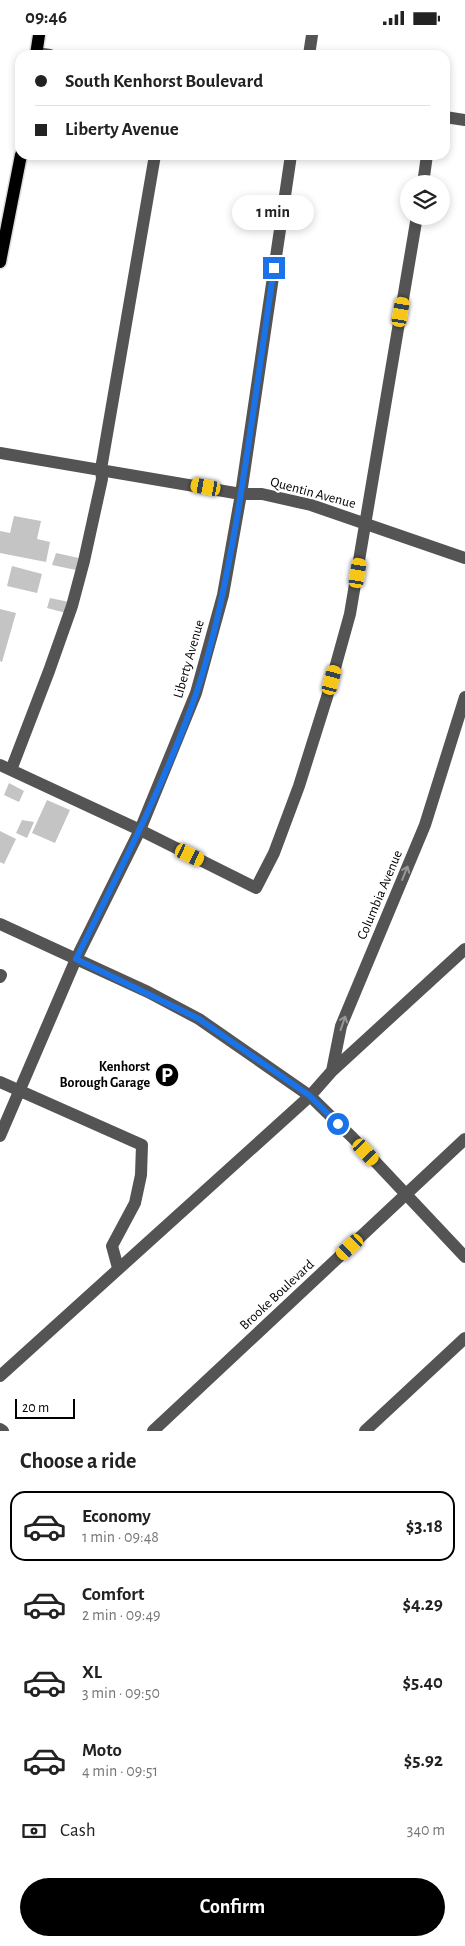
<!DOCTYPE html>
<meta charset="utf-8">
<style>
:root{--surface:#fff;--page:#f6f6f6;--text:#222;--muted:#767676;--line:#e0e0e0;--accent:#000}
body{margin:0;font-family:"Alegreya Sans",sans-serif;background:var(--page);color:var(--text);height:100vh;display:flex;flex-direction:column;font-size:19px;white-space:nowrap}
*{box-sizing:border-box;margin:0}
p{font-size:16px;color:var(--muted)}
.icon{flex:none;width:28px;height:28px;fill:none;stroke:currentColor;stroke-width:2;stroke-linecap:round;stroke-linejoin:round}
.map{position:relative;height:1396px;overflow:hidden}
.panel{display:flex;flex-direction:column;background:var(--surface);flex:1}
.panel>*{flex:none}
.banner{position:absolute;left:15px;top:15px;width:435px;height:110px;border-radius:15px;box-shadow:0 2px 8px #0003;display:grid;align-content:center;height:110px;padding:0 20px;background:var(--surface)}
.fabs{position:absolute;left:400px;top:140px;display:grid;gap:10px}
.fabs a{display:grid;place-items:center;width:50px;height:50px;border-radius:50%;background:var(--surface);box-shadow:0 2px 8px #0003;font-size:25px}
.scale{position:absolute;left:15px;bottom:12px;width:60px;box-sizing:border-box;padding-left:5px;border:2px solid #000;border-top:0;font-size:14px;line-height:18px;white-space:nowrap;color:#000;-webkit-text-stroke:4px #fff;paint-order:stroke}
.end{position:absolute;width:22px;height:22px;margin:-11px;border:6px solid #1a73e8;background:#fff;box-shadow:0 0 0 2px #fff}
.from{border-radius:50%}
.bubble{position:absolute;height:35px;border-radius:18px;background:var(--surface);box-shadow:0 2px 8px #0003;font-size:16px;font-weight:700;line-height:35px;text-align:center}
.car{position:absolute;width:15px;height:30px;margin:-15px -8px;border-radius:6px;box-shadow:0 0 4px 1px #0007;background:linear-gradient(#f5c518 24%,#345 0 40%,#f5c518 0 76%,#345 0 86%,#f5c518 0)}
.banner b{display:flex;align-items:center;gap:18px;height:48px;font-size:19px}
.banner b+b{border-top:1px solid var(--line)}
.banner i{width:12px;height:12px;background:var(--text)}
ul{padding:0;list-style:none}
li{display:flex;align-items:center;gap:15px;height:70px;margin:0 10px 8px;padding:0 10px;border:2px solid transparent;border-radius:15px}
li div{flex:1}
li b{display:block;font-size:19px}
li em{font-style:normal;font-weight:700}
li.current{border-color:var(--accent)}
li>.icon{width:45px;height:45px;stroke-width:1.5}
h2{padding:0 20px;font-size:22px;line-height:60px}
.pay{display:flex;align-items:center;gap:12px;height:55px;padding:0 20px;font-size:19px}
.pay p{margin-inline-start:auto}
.cta{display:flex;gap:10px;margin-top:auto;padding:10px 20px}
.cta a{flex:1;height:58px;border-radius:30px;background:var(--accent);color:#fff;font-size:20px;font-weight:700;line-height:58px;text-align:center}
.status{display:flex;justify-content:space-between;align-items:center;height:35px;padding:0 25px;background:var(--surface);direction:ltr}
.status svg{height:14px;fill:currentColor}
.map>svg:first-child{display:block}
.building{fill:#c4c4c4}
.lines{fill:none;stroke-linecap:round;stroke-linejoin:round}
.major-casing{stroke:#dbdbdb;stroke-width:15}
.minor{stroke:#545454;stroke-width:12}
.major{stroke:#000;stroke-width:12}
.oneway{stroke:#989898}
.route{stroke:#1a73e8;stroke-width:6}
.labels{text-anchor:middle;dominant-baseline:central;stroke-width:4.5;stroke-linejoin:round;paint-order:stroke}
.street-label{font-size:14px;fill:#000;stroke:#fff}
.poi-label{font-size:14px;font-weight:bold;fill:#000;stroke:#fff;text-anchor:end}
</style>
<div class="status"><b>09:46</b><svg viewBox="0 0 49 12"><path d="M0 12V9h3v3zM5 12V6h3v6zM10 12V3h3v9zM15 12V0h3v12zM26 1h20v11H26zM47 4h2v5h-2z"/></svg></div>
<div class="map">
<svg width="465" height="1396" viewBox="0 0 465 1396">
<rect width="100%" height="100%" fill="#fff"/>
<path class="building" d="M 14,481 L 41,486 L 37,504 L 50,507 L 46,527 L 0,518 L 0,496 L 10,498 Z
M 56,518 L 79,523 L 76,535 L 52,530 Z
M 12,531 L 42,539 L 37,558 L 7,551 Z
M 50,563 L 69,567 L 66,578 L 47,573 Z
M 0,574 L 16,578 L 2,627 L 0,626 Z
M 9,748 L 24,756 L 19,767 L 4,760 Z
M 47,765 L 70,775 L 55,808 L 32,798 Z
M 22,785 L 34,787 L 27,803 L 16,798 Z
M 0,796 L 16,804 L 4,829 L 0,827 Z"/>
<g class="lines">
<g class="major-casing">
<path id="major" d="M 36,20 L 39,0
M 0,227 L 21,120"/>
</g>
<path class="minor" d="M 36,18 L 50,20
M 309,20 L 312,0
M 445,82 L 465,85
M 423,149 L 427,120
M 0,418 L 241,459 L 262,459 L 311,470 L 465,523
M 0,730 L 140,795 L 256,853 L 274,818 L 299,751 L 327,662 L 350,579 L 417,181
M 11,735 L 49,636 L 72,571 L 84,526 L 102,444 L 101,434 L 155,120
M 0,889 L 148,957 L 199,984 L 310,1061 L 353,1103 L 465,1222
M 0,942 L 1,940
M 332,1036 L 341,991 L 425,790 L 465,662
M 0,1047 L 142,1110 L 141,1140 L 135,1168 L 112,1211 L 118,1233
M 0,1101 L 76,924 L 140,795 L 196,658 L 223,560 L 241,459 L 291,120
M 0,1341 L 310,1061 L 332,1036 L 465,914
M 0,1394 L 3,1396
M 153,1396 L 465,1104
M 365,1396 L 465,1303"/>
<use href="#major" class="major"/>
</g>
<defs><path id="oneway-shaft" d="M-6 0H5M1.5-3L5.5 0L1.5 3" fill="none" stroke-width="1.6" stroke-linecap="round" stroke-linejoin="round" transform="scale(1.25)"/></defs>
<g class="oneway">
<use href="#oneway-shaft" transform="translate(405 838) rotate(-68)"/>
<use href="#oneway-shaft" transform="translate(343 988) rotate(-71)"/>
</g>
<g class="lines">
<path class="route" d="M 274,233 C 261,320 250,407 235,494 C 225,550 214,606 196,659 C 164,751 119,837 76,924 L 199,984 L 310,1061 L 338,1089"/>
</g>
<defs>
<g id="parking-disc" transform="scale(1.25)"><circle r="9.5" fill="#000" stroke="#fff"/><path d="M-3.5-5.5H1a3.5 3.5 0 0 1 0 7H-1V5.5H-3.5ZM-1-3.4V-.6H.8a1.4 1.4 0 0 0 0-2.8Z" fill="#fff"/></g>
</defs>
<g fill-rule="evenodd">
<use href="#parking-disc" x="167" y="1040"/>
</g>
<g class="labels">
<g class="street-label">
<text transform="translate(313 458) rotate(15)">Quentin Avenue</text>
<text transform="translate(189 624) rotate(-74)">Liberty Avenue</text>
<text transform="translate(380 860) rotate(-67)">Columbia Avenue</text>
<text transform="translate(277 1260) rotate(-43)">Brooke Boulevard</text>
</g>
<g class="poi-label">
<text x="150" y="1032">Kenhorst<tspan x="150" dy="16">Borough Garage</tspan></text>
</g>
</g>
</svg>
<div class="fabs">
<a><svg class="icon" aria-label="layers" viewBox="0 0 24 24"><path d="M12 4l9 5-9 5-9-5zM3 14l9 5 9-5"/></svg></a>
</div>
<div class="scale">20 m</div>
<i class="end from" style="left:338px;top:1089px"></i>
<i class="end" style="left:274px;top:233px"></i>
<div class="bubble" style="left:232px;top:160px;width:82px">1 min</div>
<i class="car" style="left:401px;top:277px;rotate:10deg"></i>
<i class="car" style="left:206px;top:452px;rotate:280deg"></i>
<i class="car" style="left:358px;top:538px;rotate:9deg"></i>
<i class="car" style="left:332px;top:645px;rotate:15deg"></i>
<i class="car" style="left:190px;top:820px;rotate:116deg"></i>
<i class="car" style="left:366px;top:1117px;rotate:137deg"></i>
<i class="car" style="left:350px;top:1212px;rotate:227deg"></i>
<div class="banner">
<b><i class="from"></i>South Kenhorst Boulevard</b>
<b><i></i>Liberty Avenue</b>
</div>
</div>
<section class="panel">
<h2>Choose a ride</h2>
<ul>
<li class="current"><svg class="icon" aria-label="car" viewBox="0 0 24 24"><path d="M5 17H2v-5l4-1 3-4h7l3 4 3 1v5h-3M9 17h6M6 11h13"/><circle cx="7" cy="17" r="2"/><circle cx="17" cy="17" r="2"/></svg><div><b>Economy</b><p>1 min · 09:48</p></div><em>$3.18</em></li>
<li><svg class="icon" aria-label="car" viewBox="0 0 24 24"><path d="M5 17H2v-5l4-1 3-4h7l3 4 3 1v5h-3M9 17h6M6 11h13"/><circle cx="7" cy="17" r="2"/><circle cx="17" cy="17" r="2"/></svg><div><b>Comfort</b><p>2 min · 09:49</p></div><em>$4.29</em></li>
<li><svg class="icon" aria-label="car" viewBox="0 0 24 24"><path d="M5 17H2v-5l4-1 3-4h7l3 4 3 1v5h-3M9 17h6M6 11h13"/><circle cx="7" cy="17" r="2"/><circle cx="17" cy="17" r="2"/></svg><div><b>XL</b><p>3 min · 09:50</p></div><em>$5.40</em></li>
<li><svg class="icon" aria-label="car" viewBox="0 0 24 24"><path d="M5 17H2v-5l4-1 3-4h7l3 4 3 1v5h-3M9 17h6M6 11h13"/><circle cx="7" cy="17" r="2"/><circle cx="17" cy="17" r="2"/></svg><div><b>Moto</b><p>4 min · 09:51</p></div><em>$5.92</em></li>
</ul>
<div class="pay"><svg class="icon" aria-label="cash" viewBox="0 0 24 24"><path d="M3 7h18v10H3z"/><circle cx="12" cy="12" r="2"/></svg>Cash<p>340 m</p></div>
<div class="cta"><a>Confirm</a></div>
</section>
